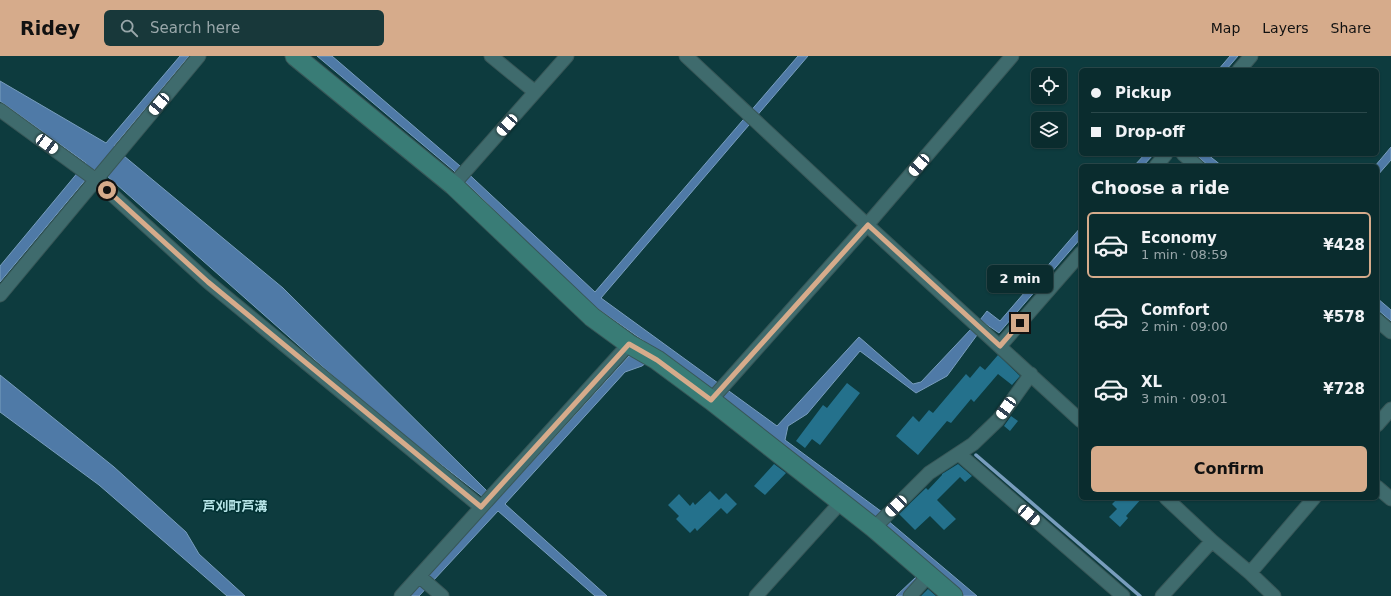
<!DOCTYPE html>
<meta charset="utf-8">
<style>
:root{--surface:#0a2c2e;--page:#18383a;--text:#f1f3f6;--muted:#99a7aa;--line:#2a484a;--accent:#d6ab8b}
body{margin:0;font-family:"DejaVu Sans","Noto Sans JP",sans-serif;background:var(--page);color:var(--text);height:100vh;display:flex;flex-direction:column;font-size:15px;white-space:nowrap}
*{box-sizing:border-box;margin:0}
p{font-size:13px;color:var(--muted)}
.icon{flex:none;width:22px;height:22px;fill:none;stroke:currentColor;stroke-width:2;stroke-linecap:round;stroke-linejoin:round}
.map{position:relative;flex:1;overflow:hidden}
.sheet{position:absolute;left:1079px;top:108px;width:300px;height:336px;display:flex;flex-direction:column;background:var(--surface);border-radius:6px;box-shadow:0 1px 3px #0004,0 0 0 1px var(--line)}
.sheet>*{flex:none}
.banner{position:absolute;left:1079px;top:12px;width:300px;height:88px;border-radius:6px;box-shadow:0 1px 3px #0004,0 0 0 1px var(--line);display:grid;align-content:center;height:88px;padding:0 12px;background:var(--surface)}
.controls{position:absolute;left:1031px;top:12px;display:grid;gap:8px}
.controls a{display:grid;place-items:center;width:36px;height:36px;border-radius:6px;background:var(--surface);box-shadow:0 1px 3px #0004,0 0 0 1px var(--line);font-size:20px}
.end{position:absolute;width:18px;height:18px;margin:-9px;border:5px solid #d6ab8b;background:#111;box-shadow:0 0 0 2px #111}
.from{border-radius:50%}
.bubble{position:absolute;height:28px;border-radius:6px;background:var(--surface);box-shadow:0 1px 3px #0004,0 0 0 1px var(--line);font-size:13px;font-weight:800;line-height:28px;text-align:center}
.car{position:absolute;width:12px;height:24px;margin:-12px -6px;border-radius:5px;box-shadow:0 0 3px 1px #0007;background:linear-gradient(#fff 24%,#345 0 40%,#fff 0 76%,#345 0 86%,#fff 0)}
.banner b{display:flex;align-items:center;gap:14px;height:38px;font-size:15px}
.banner b+b{border-top:1px solid var(--line)}
.banner i{width:10px;height:10px;background:var(--text)}
ul{padding:0;list-style:none}
li{display:flex;align-items:center;gap:12px;height:66px;margin:0 8px 6px;padding:0 4px;border:2px solid transparent;border-radius:6px}
li div{flex:1}
li b{display:block;font-size:15px}
li em{font-style:normal;font-weight:800}
li.on{border-color:var(--accent)}
li>.icon{width:36px;height:36px;stroke-width:1.5}
h2{padding:0 12px;font-size:18px;line-height:48px}
.action{display:flex;gap:8px;margin-top:auto;padding:8px 12px}
.action a{flex:1;height:46px;border-radius:6px;background:var(--accent);color:#111;font-size:16px;font-weight:800;line-height:46px;text-align:center}
header{display:flex;align-items:center;gap:24px;box-sizing:border-box;height:56px;padding:0 20px;background:var(--accent);color:#111}
header strong{font-size:19px}
nav{display:flex;gap:22px;margin-inline-start:auto;font-size:14px}
.search{width:280px;height:36px;background:var(--page);display:flex;align-items:center;gap:10px;box-sizing:border-box;padding:0 14px;border-radius:6px;color:var(--muted);font-size:15px}
.map>svg:first-child{display:block}
.water{fill:#4f7aa7;stroke:#789dbd}
.lines{fill:none;stroke-linecap:round;stroke-linejoin:round}
.stream{stroke:#789dbd;stroke-width:3.5}
.building{fill:#24718c}
.street-casing{stroke:#385758;stroke-width:15}
.secondary-casing{stroke:#385758;stroke-width:21}
.street{stroke:#3f6b6d;stroke-width:13}
.secondary{stroke:#397c76;stroke-width:19}
.route{stroke:#d6ab8b;stroke-width:5}
.labels{text-anchor:middle;dominant-baseline:central;stroke-width:3;stroke-linejoin:round;paint-order:stroke}
.quarter-label{font-size:13px;font-weight:bold;fill:#b6e4e7;stroke:#003133}
</style>
<header>
<strong>Ridey</strong>
<div class="search"><svg class="icon" aria-label="search" viewBox="0 0 24 24"><circle cx="10" cy="10" r="6"/><path d="M15 15l6 6"/></svg>Search here</div>
<nav><a>Map</a><a>Layers</a><a>Share</a></nav>
</header>
<div class="map">
<svg width="1391" height="540" viewBox="0 0 1391 540">
<rect width="100%" height="100%" fill="#0d3b3e"/>
<path class="water" d="M 180,0 L 189,0 L 114,90 L 116,91 L 97,114 L 93,114 L 85,109 L 86,107 L 0,45 L 0,25 L 106,87 Z
M 317,0 L 332,0 L 460,110 L 595,236 L 798,0 L 808,0 L 601,242 L 777,370 L 859,281 L 913,328 L 921,326 L 971,273 L 977,279 L 947,320 L 916,337 L 860,295 L 807,358 L 788,370 L 785,384 L 882,456 L 878,462 L 873,462 L 675,305 L 660,296 L 642,310 L 625,316 L 505,448 L 607,540 L 595,540 L 498,455 L 419,540 L 408,540 L 492,450 L 483,441 L 375,357 L 107,120 L 124,100 L 283,232 L 488,436 L 497,444 L 629,300 L 639,301 L 649,292 L 644,285 L 591,248 L 453,114 Z
M 1230,0 L 1238,0 L 1226,14 L 1218,14 Z
M 1391,91 L 1391,104 L 1377,120 L 1377,110 L 1375,110 Z
M 1145,98 L 1154,98 L 1143,110 L 1134,110 Z
M 1195,98 L 1207,98 L 1222,110 L 1209,110 Z
M 79,115 L 87,122 L 0,226 L 0,210 Z
M 1081,171 L 1081,182 L 999,277 L 980,264 L 987,255 L 1000,265 Z
M 1377,242 L 1391,254 L 1391,265 L 1377,253 Z
M 0,319 L 114,411 L 186,476 L 199,498 L 245,540 L 227,540 L 99,429 L 0,356 Z
M 887,464 L 977,540 L 964,540 L 884,470 Z
M 916,521 L 919,523 L 903,540 L 896,540 Z"/>
<g class="lines">
<path class="stream" d="M 976,399 L 1140,540"/>
</g>
<path class="building" d="M 998,299 L 1020,320 L 1012,329 L 998,318 L 974,346 L 971,343 L 951,367 L 947,365 L 918,399 L 896,380 L 913,360 L 919,366 L 929,354 L 933,357 L 966,318 L 970,322 L 980,310 L 985,314 Z
M 847,327 L 860,337 L 820,389 L 812,383 L 805,392 L 796,385 L 823,349 L 827,352 Z
M 1011,360 L 1018,365 L 1010,375 L 1004,370 Z
M 774,408 L 786,417 L 765,439 L 754,430 Z
M 958,408 L 972,420 L 965,426 L 960,421 L 937,444 L 956,463 L 944,474 L 930,460 L 915,474 L 899,458 L 926,432 L 928,434 L 942,419 L 942,418 Z
M 710,435 L 719,444 L 726,437 L 737,448 L 727,458 L 721,452 L 697,475 L 695,472 L 690,477 L 676,463 L 679,460 L 668,449 L 679,438 L 690,450 L 693,446 L 695,449 Z
M 1118,442 L 1142,442 L 1126,460 L 1128,462 L 1120,471 L 1109,461 L 1117,453 L 1112,448 Z
M 928,533 L 936,540 L 921,540 Z"/>
<g class="lines">
<g class="street-casing">
<path id="street" d="M 491,0 L 535,36
M 686,0 L 867,169 L 1081,365
M 1239,14 L 1251,0
M 0,54 L 96,124 L 208,226 L 481,451
M 1183,98 L 1197,110
M 1156,110 L 1166,98
M 453,129 L 567,0
M 0,239 L 199,0
M 1377,264 L 1391,276
M 1000,290 L 1081,197
M 711,344 L 867,169 L 1012,0
M 1377,369 L 1391,353
M 959,398 L 1123,540
M 1377,431 L 1391,443
M 1166,442 L 1212,485 L 1250,517 L 1314,442
M 874,472 L 929,417 L 973,388 L 998,364 L 1031,318
M 1250,517 L 1274,540
M 419,520 L 442,540
M 401,540 L 629,288
M 756,540 L 841,446
M 910,540 L 929,519
M 1162,540 L 1212,485"/>
</g>
<g class="secondary-casing">
<path id="secondary" d="M 295,0 L 453,129 L 592,261 L 629,288 L 657,304 L 711,344 L 874,472 L 953,540"/>
</g>
<use href="#street" class="street"/>
<use href="#secondary" class="secondary"/>
</g>
<g class="lines">
<path class="route" d="M 107,134 L 208,226 L 481,451 L 629,288 L 657,304 L 711,344 L 868,169 L 1000,290 L 1020,267"/>
</g>
<g class="labels">
<g class="quarter-label">
<text x="235" y="450">芦刈町芦溝</text>
</g>
</g>
</svg>
<div class="controls">
<a><svg class="icon" aria-label="locate" viewBox="0 0 24 24"><circle cx="12" cy="12" r="6"/><path d="M12 2v4M12 18v4M2 12h4M18 12h4"/></svg></a>
<a><svg class="icon" aria-label="layers" viewBox="0 0 24 24"><path d="M12 4l9 5-9 5-9-5zM3 14l9 5 9-5"/></svg></a>
</div>
<i class="end from" style="left:107px;top:134px"></i>
<i class="end" style="left:1020px;top:267px"></i>
<div class="bubble" style="left:987px;top:209px;width:66px">2 min</div>
<i class="car" style="left:159px;top:48px;rotate:220deg"></i>
<i class="car" style="left:507px;top:69px;rotate:222deg"></i>
<i class="car" style="left:47px;top:88px;rotate:126deg"></i>
<i class="car" style="left:919px;top:109px;rotate:221deg"></i>
<i class="car" style="left:1006px;top:352px;rotate:216deg"></i>
<i class="car" style="left:896px;top:450px;rotate:226deg"></i>
<i class="car" style="left:1029px;top:459px;rotate:131deg"></i>
<div class="banner">
<b><i class="from"></i>Pickup</b>
<b><i></i>Drop-off</b>
</div>
<section class="sheet">
<h2>Choose a ride</h2>
<ul>
<li class="on"><svg class="icon" aria-label="car" viewBox="0 0 24 24"><path d="M5 17H2v-5l4-1 3-4h7l3 4 3 1v5h-3M9 17h6M6 11h13"/><circle cx="7" cy="17" r="2"/><circle cx="17" cy="17" r="2"/></svg><div><b>Economy</b><p>1 min · 08:59</p></div><em>¥428</em></li>
<li><svg class="icon" aria-label="car" viewBox="0 0 24 24"><path d="M5 17H2v-5l4-1 3-4h7l3 4 3 1v5h-3M9 17h6M6 11h13"/><circle cx="7" cy="17" r="2"/><circle cx="17" cy="17" r="2"/></svg><div><b>Comfort</b><p>2 min · 09:00</p></div><em>¥578</em></li>
<li><svg class="icon" aria-label="car" viewBox="0 0 24 24"><path d="M5 17H2v-5l4-1 3-4h7l3 4 3 1v5h-3M9 17h6M6 11h13"/><circle cx="7" cy="17" r="2"/><circle cx="17" cy="17" r="2"/></svg><div><b>XL</b><p>3 min · 09:01</p></div><em>¥728</em></li>
</ul>
<div class="action"><a>Confirm</a></div>
</section>
</div>
